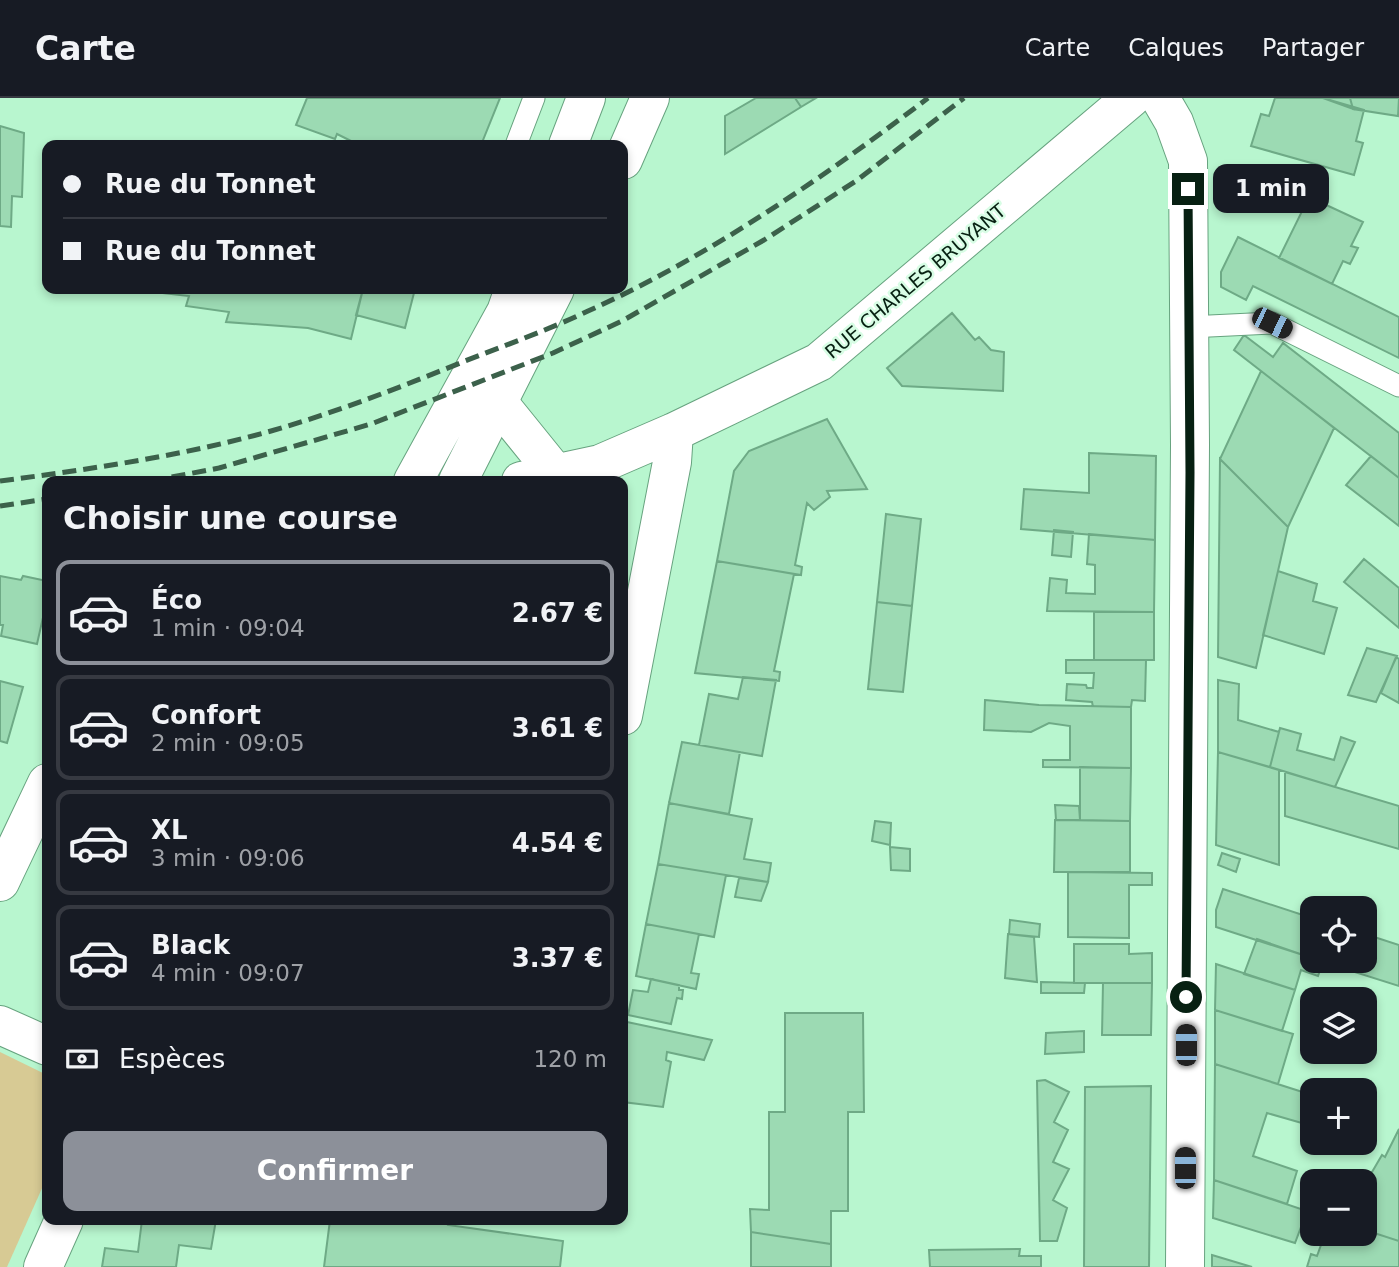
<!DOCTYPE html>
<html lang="fr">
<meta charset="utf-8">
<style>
:root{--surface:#171b24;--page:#242831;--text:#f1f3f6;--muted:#9ea1a6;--line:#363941;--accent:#8c9099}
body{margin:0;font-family:"DejaVu Sans",sans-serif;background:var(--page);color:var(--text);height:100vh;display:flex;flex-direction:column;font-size:26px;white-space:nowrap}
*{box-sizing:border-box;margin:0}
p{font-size:23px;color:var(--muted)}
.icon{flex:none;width:38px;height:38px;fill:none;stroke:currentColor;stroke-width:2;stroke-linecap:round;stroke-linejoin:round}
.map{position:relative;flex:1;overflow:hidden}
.details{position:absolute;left:42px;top:378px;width:586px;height:749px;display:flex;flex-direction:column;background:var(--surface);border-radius:14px;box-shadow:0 4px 10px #0003}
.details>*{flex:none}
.top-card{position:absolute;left:42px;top:42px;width:586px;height:154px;border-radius:14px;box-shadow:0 4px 10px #0003;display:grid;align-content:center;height:154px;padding:0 21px;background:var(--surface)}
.fabs{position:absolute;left:1300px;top:798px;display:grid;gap:14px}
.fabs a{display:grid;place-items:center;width:77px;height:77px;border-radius:14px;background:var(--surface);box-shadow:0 4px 10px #0003;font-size:35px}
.end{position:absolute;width:32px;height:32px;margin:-16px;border:9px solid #072012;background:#fff;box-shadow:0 0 0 4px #fff}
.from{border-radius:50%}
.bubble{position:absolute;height:49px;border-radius:14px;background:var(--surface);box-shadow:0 4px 10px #0003;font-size:23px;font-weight:600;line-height:49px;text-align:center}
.car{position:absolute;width:21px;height:42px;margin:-21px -10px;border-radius:9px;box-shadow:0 0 5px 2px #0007;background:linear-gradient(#222 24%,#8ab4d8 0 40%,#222 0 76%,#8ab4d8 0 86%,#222 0)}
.top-card b{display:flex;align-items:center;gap:24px;height:66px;font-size:26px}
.top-card b+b{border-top:2px solid var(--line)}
.top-card i{width:18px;height:18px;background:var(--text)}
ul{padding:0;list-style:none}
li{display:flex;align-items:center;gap:21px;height:105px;margin:0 14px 10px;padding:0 7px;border:4px solid var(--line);border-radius:14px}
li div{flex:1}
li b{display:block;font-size:26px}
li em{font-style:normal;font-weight:600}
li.on{border-color:var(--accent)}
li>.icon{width:63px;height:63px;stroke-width:1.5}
h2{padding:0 21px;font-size:32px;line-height:84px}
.pay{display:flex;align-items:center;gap:18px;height:77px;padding:0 21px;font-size:26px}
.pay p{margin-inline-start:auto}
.cta{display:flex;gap:14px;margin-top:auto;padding:14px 21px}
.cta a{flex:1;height:80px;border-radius:14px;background:var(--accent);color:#fff;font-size:28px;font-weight:600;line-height:80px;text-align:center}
header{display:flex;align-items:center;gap:42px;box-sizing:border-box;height:98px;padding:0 35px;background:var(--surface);border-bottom:2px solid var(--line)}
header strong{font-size:33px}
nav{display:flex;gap:38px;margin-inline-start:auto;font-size:24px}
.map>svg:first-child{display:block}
.green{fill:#d7ca94}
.building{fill:#9cdab3;stroke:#6eaa86;stroke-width:2}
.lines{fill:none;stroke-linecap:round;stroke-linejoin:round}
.lane-casing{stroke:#67a37f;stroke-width:23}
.street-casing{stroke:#67a37f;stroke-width:40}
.secondary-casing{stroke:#67a37f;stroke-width:40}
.lane{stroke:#fff;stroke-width:21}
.street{stroke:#fff;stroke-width:38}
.secondary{stroke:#fff;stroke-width:38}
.rail{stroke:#3c614b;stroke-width:5;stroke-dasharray:14 7;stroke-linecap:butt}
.route{stroke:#072012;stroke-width:9}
.labels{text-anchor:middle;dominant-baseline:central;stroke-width:5;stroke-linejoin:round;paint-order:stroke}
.street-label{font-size:19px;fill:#072012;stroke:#d8fde5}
</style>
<header>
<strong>Carte</strong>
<nav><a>Carte</a><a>Calques</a><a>Partager</a></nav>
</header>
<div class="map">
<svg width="1399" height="1169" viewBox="0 0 1399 1169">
<rect width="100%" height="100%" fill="#b8f6cf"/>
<path class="green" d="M 0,954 L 47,977 L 47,1079 L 7,1169 L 0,1169 Z"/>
<path class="building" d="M 307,0 L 500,0 L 481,47 L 359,47 L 337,36 L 335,41 L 296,27 Z
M 756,0 L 795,0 L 801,9 L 725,56 L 725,18 Z
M 795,0 L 816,0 L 801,9 Z
M 1275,0 L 1323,0 L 1364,12 L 1356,43 L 1363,45 L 1354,77 L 1251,48 L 1261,16 L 1269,18 Z
M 1323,0 L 1350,0 L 1353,11 Z
M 1350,0 L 1399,0 L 1398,18 L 1353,11 Z
M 0,28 L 24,35 L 22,99 L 12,98 L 11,129 L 0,128 Z
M 1309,99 L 1363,124 L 1351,148 L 1358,150 L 1350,166 L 1343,163 L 1332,186 L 1279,160 Z
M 1238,139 L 1399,219 L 1399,260 L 1253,188 L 1246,202 L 1221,189 L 1221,174 Z
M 127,191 L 363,191 L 351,241 L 308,230 L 226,224 L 229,214 L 186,208 L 189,198 Z
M 363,191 L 415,191 L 405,230 L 356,217 Z
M 952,215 L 975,242 L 979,239 L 991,252 L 1004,254 L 1003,293 L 902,288 L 887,270 Z
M 1244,237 L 1273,259 L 1283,245 L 1399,335 L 1399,380 L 1234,252 Z
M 1261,273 L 1334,330 L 1288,429 L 1220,361 Z
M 827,321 L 867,391 L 827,393 L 830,399 L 814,412 L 807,405 L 795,467 L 802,469 L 801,477 L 717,463 L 734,373 L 749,353 Z
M 1089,355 L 1156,358 L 1155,442 L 1021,431 L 1024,391 L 1089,395 Z
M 1371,358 L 1399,380 L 1399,428 L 1346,387 Z
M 1220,361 L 1288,429 L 1256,570 L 1218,559 Z
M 886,416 L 921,421 L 912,508 L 877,504 Z
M 1054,432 L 1073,434 L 1071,459 L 1052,457 Z
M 1089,436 L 1155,442 L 1154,514 L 1047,513 L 1050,480 L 1067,482 L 1066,495 L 1095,496 L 1095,467 L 1087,466 Z
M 1364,461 L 1399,490 L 1399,530 L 1344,484 Z
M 717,463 L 794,476 L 774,573 L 780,574 L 779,583 L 695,575 Z
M 1278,473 L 1317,486 L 1313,503 L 1337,510 L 1324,556 L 1263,537 Z
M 0,478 L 21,482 L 23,478 L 47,483 L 47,516 L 44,515 L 37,546 L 1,538 L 3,527 L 0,527 Z
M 877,504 L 912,508 L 903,594 L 868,591 Z
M 1094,514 L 1154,514 L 1154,562 L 1094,562 Z
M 1367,550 L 1397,558 L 1376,604 L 1348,597 Z
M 1396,559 L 1399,561 L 1399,605 L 1381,595 Z
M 1066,562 L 1146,562 L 1145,603 L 1132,602 L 1131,609 L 1093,609 L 1092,604 L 1066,602 L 1067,586 L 1086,587 L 1087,590 L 1093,590 L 1094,575 L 1066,575 Z
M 743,579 L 776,582 L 762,658 L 699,647 L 709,596 L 738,601 Z
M 1218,582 L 1239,586 L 1238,622 L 1279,634 L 1270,669 L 1218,654 Z
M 0,583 L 23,589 L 7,645 L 0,643 Z
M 985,602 L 1039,607 L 1131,609 L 1131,670 L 1043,669 L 1043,662 L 1070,662 L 1070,628 L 1049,625 L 1031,634 L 984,632 Z
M 1280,630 L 1301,636 L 1297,652 L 1334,662 L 1341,639 L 1355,644 L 1335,689 L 1270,669 Z
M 682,644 L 740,654 L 729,716 L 669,705 Z
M 1218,654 L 1279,672 L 1279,767 L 1216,747 Z
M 1080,669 L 1131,670 L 1130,723 L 1080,722 Z
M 1285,674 L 1399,708 L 1399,751 L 1285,718 Z
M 669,705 L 752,721 L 744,761 L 771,765 L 768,784 L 658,766 Z
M 1055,707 L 1079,708 L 1080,722 L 1056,722 Z
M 1055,722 L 1130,723 L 1130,774 L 1054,774 Z
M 875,723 L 891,725 L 890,747 L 872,743 Z
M 890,749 L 910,751 L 910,773 L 891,772 Z
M 1222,755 L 1240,761 L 1236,774 L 1218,767 Z
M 658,766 L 726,777 L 714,839 L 646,826 Z
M 1068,774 L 1152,775 L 1152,787 L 1129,787 L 1129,840 L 1068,839 Z
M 739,780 L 768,784 L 761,803 L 735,799 Z
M 1223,791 L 1312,820 L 1312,860 L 1216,829 L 1216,812 Z
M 1010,822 L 1040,826 L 1039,839 L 1009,836 Z
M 646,826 L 699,836 L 691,875 L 699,876 L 696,891 L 636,878 Z
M 1008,836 L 1034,839 L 1037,884 L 1005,880 Z
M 1365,836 L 1399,847 L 1399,888 L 1320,863 L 1365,863 Z
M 1257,841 L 1312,860 L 1312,863 L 1323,864 L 1318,878 L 1301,872 L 1295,892 L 1244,876 Z
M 1074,846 L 1129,846 L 1129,856 L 1152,855 L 1152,885 L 1074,885 Z
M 1216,866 L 1295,892 L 1282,933 L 1215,912 Z
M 651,881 L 679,887 L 679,892 L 683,892 L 682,901 L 677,900 L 671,926 L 628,917 L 633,892 L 648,894 Z
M 1041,884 L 1085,885 L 1084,895 L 1041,895 Z
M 1103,885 L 1152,885 L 1151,937 L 1102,937 Z
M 1215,912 L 1293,936 L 1278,986 L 1215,966 Z
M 785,915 L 863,915 L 864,1014 L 848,1014 L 848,1113 L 831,1113 L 831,1146 L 751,1134 L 750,1111 L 769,1112 L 769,1014 L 785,1014 Z
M 627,924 L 712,942 L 704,962 L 667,954 L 666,962 L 671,964 L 663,1009 L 623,1004 L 623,944 Z
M 1084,933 L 1084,954 L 1045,956 L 1046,935 Z
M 1215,966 L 1312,997 L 1312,1028 L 1267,1015 L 1253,1058 L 1297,1073 L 1287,1106 L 1214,1082 Z
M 1045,982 L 1069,994 L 1054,1024 L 1068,1032 L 1053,1064 L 1069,1071 L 1053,1102 L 1067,1110 L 1057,1143 L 1040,1143 L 1037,983 Z
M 1151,988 L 1149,1169 L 1084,1169 L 1085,989 Z
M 1399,1031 L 1399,1143 L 1365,1132 L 1365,1086 L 1382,1057 L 1385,1059 Z
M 1214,1082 L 1307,1113 L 1295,1145 L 1213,1120 Z
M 142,1122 L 216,1122 L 211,1151 L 179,1147 L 176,1169 L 102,1169 L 105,1150 L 138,1154 Z
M 330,1122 L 449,1122 L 448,1127 L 563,1143 L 560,1169 L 324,1169 Z
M 1365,1132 L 1399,1143 L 1399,1169 L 1307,1169 L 1311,1156 L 1317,1158 L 1325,1136 L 1365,1136 Z
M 751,1134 L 831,1146 L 831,1169 L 751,1169 Z
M 1020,1151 L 1019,1158 L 1041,1158 L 1041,1169 L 930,1169 L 929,1152 Z
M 1212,1157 L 1252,1169 L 1212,1169 Z"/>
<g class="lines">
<g class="lane-casing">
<path id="lane" d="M 516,47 L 534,0
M 1189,229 L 1272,225 L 1399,288"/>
</g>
<g class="street-casing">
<path id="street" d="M 1160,0 L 1174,24 L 1188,63 L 1190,347 L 1185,1169
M 497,303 L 556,376
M 521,383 L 600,366 L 674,334 L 819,264 L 1131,0
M 623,618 L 672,364 L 674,334
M 0,927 L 47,948"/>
</g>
<g class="secondary-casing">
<path id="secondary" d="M 568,47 L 586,0
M 623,62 L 650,0
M 413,383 L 506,214 L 514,191
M 458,383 L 555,191
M 0,784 L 47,685
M 43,1169 L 64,1122"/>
</g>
<use href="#lane" class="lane"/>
<use href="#street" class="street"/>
<use href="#secondary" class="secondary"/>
<path class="rail" d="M 0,383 C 91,371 182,358 271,333 C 337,314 401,289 465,263 C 506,247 548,232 588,213 C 708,159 823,80 928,0
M 151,383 L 219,370 L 371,326 L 553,255 L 622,223 L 764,142 L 856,83 L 964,0
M 0,408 L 47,401"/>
</g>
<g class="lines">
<path class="route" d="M 1186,899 L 1190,374 L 1188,91"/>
</g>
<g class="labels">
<g class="street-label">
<text transform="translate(915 183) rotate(-40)">RUE CHARLES BRUYANT</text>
</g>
</g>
</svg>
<div class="fabs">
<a><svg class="icon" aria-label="locate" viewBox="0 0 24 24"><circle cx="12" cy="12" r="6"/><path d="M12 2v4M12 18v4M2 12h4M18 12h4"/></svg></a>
<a><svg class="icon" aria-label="layers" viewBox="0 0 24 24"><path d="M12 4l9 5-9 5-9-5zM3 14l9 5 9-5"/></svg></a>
<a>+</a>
<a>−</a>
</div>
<i class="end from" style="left:1186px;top:899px"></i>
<i class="end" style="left:1188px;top:91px"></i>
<div class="bubble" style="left:1213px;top:66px;width:116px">1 min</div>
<i class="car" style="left:1272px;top:225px;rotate:116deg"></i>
<i class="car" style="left:1186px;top:947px;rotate:0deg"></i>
<i class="car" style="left:1185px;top:1070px;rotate:0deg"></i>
<div class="top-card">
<b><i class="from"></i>Rue du Tonnet</b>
<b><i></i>Rue du Tonnet</b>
</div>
<section class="details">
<h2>Choisir une course</h2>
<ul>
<li class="on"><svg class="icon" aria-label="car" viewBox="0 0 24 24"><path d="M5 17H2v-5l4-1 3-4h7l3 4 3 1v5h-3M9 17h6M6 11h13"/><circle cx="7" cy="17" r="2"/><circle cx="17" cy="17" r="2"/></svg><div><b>Éco</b><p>1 min · 09:04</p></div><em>2.67 €</em></li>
<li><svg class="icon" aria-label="car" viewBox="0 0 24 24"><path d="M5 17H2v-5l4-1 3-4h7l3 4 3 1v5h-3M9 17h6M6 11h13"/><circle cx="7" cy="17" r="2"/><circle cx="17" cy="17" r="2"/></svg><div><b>Confort</b><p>2 min · 09:05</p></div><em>3.61 €</em></li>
<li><svg class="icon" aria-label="car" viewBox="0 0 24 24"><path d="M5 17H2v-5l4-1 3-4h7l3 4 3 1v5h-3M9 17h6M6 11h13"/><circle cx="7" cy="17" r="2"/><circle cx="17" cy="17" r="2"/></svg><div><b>XL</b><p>3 min · 09:06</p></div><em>4.54 €</em></li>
<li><svg class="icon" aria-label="car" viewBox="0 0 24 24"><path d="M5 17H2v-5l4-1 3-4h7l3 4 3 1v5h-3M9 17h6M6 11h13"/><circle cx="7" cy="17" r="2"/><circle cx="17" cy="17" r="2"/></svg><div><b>Black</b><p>4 min · 09:07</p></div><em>3.37 €</em></li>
</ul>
<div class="pay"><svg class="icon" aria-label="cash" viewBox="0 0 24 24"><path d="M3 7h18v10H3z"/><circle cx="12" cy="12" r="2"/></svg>Espèces<p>120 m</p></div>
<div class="cta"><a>Confirmer</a></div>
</section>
</div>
